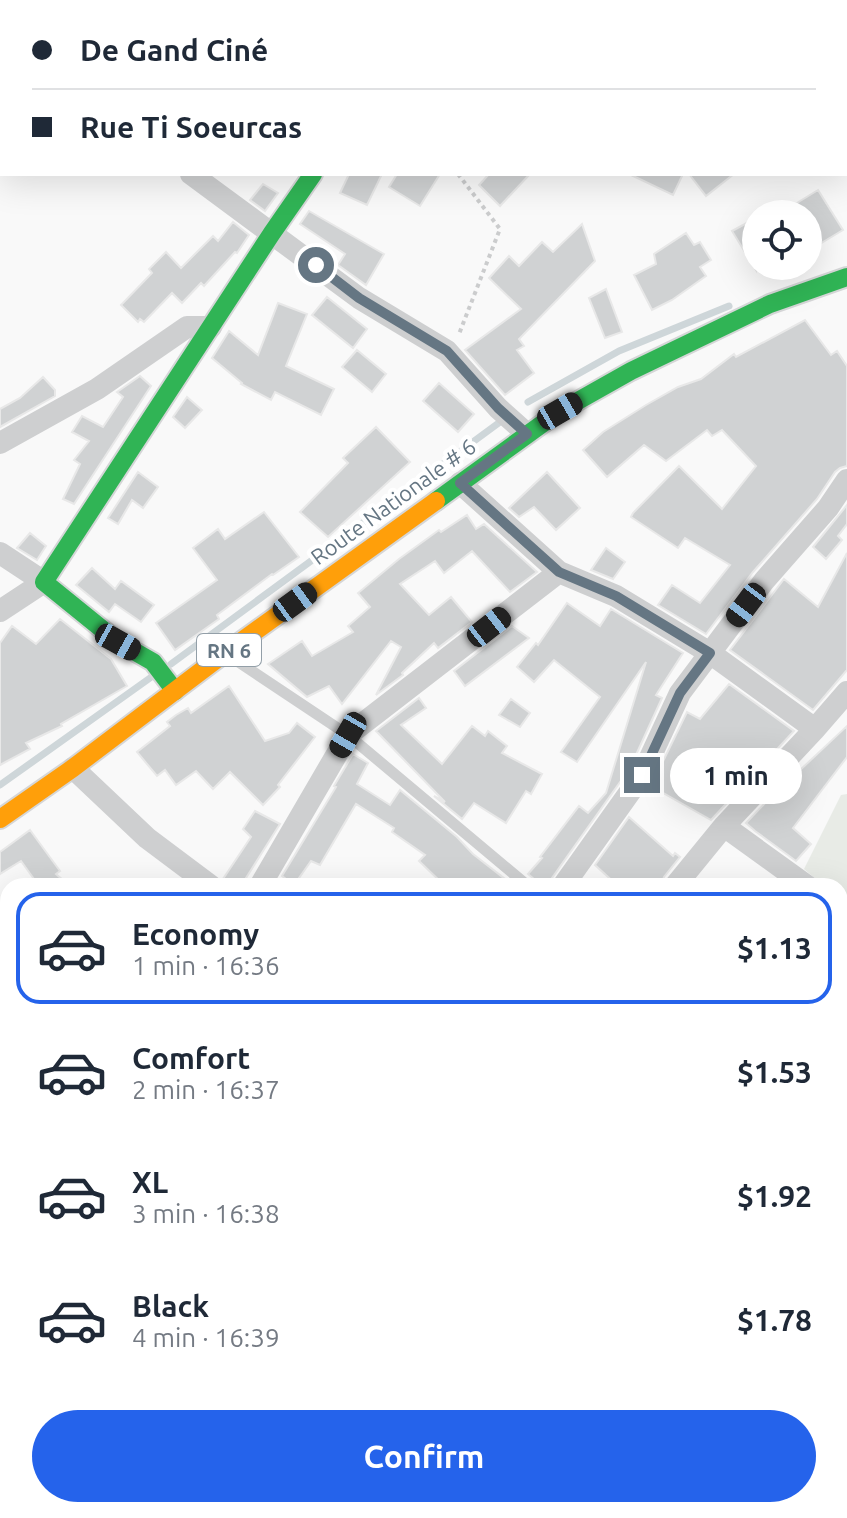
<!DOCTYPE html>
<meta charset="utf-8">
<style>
:root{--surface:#fff;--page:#f2f2f3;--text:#1f2937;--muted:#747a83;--line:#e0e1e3;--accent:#2563eb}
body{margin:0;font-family:Ubuntu,sans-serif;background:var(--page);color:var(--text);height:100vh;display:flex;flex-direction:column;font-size:30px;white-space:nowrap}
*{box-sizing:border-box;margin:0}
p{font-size:26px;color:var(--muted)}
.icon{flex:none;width:44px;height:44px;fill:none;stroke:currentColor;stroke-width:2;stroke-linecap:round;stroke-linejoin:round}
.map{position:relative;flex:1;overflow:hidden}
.details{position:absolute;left:0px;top:878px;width:848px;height:640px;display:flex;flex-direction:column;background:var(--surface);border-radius:24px 24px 0 0;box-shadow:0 8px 32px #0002}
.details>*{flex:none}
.hud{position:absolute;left:0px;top:0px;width:848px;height:176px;box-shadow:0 8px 32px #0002;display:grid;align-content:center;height:176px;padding:0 32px;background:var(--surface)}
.tools{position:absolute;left:742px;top:200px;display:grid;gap:16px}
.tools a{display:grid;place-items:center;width:80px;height:80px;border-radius:50%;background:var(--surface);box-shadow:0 8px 32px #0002;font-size:40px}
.end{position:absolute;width:36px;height:36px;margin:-18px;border:10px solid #657683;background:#fff;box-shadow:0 0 0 4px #fff}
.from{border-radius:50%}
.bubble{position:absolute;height:56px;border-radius:28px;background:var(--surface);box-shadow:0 8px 32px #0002;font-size:26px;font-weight:600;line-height:56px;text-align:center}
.car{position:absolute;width:24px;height:48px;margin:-24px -12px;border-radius:10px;box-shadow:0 0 6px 2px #0007;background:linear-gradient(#222 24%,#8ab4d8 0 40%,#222 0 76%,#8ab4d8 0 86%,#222 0)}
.hud b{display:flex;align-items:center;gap:28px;height:76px;font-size:30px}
.hud b+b{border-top:2px solid var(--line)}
.hud i{width:20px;height:20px;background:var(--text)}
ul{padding:14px 0 0;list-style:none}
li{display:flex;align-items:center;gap:24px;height:112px;margin:0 16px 12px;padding:0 16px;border:4px solid transparent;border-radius:24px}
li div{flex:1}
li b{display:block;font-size:30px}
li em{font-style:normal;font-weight:600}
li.active{border-color:var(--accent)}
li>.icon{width:72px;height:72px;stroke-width:1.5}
.primary-button{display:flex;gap:16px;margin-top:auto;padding:16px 32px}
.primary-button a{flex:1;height:92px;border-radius:48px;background:var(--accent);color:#fff;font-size:32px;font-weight:600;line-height:92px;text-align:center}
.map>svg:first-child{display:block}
.green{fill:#e8ebe6}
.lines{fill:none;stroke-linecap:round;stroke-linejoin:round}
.stream{stroke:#ced6d9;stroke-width:7}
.building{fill:#d0d2d3;stroke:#e8e8e8;stroke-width:2}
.fast-casing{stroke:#d5d6d7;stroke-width:22}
.slow-casing{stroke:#d5d6d7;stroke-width:22}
.path{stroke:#cbcccd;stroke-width:4;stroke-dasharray:4 4;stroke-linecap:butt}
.lane{stroke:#cecfd0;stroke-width:11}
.street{stroke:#cecfd0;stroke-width:22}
.fast{stroke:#30b455;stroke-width:18}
.slow{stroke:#ff9f0a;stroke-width:18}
.route{stroke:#657683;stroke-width:10}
.labels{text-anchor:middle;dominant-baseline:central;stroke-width:8;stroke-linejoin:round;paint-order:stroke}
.shield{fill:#fff;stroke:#939fa8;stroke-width:2}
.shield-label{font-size:20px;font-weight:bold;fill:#657683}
.street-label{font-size:22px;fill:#657683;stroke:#fff}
</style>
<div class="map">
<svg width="847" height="1518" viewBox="0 0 847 1518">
<rect width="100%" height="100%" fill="#f9f9f9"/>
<path class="green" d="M 847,794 L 847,906 L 840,900 L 840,886 L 824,886 L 804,869 L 841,795 Z"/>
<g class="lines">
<path class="stream" d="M 528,402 L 619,351 L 729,306
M 171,664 L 500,422
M 0,785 L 150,678
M 0,1513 L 8,1518
M 257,1518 L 258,1510"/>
</g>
<path class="building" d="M 349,174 L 382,174 L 367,205 L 340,193 Z
M 397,174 L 440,174 L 420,206 L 389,187 Z
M 489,174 L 530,174 L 500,206 L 479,185 Z
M 629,174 L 683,174 L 673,195 Z
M 689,174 L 734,174 L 706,196 Z
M 263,184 L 278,193 L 265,211 L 250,200 Z
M 818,190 L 843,230 L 808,251 L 808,214 L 779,214 Z
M 309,211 L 384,254 L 366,285 L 338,265 L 345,254 L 300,224 Z
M 756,218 L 756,270 L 732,231 Z
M 233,222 L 249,235 L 237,253 L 235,252 L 204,286 L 201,283 L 182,303 L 172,293 L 144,322 L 140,319 L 138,322 L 121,305 L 152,273 L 149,269 L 166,252 L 181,268 L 213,236 L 218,241 Z
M 582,224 L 595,261 L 519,339 L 524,346 L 517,350 L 534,373 L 505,395 L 465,350 L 521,309 L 489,278 L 509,256 L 519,266 L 542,242 L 553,252 Z
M 686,233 L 694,245 L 700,242 L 711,260 L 700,267 L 706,276 L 672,300 L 652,310 L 634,275 L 656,264 L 654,254 Z
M 606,289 L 622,332 L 605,338 L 589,298 Z
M 327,297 L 367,329 L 353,348 L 312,315 Z
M 278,303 L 307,314 L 286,366 L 334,389 L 321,415 L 275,392 L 271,400 L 241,384 L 242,383 L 212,358 L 229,331 L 258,355 Z
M 805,320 L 831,355 L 837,351 L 847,366 L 847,466 L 840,468 L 835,472 L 817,499 L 753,572 L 706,634 L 658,605 L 672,585 L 700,603 L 730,565 L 685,538 L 678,548 L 631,517 L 633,513 L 679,466 L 722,509 L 756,466 L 722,430 L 712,436 L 707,430 L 666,461 L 644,445 L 607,477 L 583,450 L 603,432 L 646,405 L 678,387 L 701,379 L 734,354 L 736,357 Z
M 357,350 L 386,374 L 372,392 L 342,367 Z
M 140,376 L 151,386 L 74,504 L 63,499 L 80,464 L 74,460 L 89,441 L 72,432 L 82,416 L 103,427 L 123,397 L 117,392 Z
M 43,377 L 55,390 L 55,396 L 0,427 L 0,409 L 20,398 Z
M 439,383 L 474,414 L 458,432 L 423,401 Z
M 187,397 L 202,410 L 185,428 L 173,417 Z
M 376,427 L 410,462 L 328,537 L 300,512 L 348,463 L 343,458 Z
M 138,472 L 158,487 L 143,508 L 132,500 L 118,524 L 108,518 Z
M 547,472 L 580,508 L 556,530 L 534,507 L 519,517 L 509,508 Z
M 847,505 L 847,524 L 838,536 L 842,540 L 826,559 L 813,547 Z
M 264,512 L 299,557 L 273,575 L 272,574 L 217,615 L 219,619 L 175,650 L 156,623 L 217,580 L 193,548 L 218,529 L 225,539 Z
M 467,515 L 476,529 L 484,524 L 537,572 L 510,592 L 472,551 L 444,573 L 435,561 L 400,584 L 429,615 L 451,597 L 472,622 L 438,648 L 434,643 L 402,673 L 403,675 L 376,695 L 401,647 L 391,641 L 342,704 L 329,686 L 307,697 L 268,664 L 302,641 L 312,656 L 353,632 L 348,626 L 370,607 L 358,593 L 399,559 L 439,530 L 441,532 Z
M 30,533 L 46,546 L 37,560 L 17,548 Z
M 606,548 L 625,562 L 613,579 L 591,570 Z
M 847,553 L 847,670 L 813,710 L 730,650 L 784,579 L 818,607 Z
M 92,568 L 115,589 L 121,581 L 154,605 L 141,622 L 115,604 L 109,612 L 76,585 Z
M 567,603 L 600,626 L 611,609 L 683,653 L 656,695 L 662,698 L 630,768 L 552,878 L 549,886 L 542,886 L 528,874 L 542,858 L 540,857 L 579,806 L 588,813 L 606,793 L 646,662 L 577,762 L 561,752 L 600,697 L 554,660 L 534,682 L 517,667 L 536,643 L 538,645 Z
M 60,619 L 111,659 L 127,686 L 61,724 L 62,726 L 26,743 L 30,749 L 0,765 L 0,643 L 12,626 L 36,644 Z
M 512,626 L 529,638 L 465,686 L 454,671 Z
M 729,684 L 794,731 L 711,820 L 651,786 L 687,712 L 700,719 Z
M 229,686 L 265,741 L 289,733 L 297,723 L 315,737 L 278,785 L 280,787 L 263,805 L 230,772 L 213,789 L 196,771 L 176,785 L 165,770 L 157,776 L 137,752 L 170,726 L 167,722 L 176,715 L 188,708 L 191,713 Z
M 419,698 L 426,708 L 401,725 L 442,764 L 472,726 L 485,736 L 488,731 L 507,746 L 502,753 L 542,774 L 531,794 L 526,791 L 506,823 L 474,803 L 462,819 L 434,796 L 445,802 L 376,731 Z
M 511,699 L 530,713 L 520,727 L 499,715 Z
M 847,726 L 847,757 L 793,828 L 811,844 L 796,861 L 755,831 L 746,823 L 766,802 Z
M 353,754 L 368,763 L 357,784 L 390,805 L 400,790 L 457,837 L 473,854 L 514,886 L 445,886 L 419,861 L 425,855 L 392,832 L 394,828 L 356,804 L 320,865 L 311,861 L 294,885 L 282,876 L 336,787 L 334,786 Z
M 255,811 L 280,824 L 241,886 L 225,886 L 223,879 L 251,837 L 243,829 Z
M 629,817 L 673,856 L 675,853 L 680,857 L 664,877 L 661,886 L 618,886 L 595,865 Z
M 30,830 L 60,871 L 56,874 L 70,886 L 39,886 L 21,861 L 0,874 L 0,852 Z"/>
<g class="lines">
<g class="fast-casing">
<path id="fast" d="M 436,501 L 560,411 L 631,371 L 770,304 L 847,277
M 175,691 L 153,662 L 118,642 L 44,582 L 272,233 L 313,174"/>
</g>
<g class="slow-casing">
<path id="slow" d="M 0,819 L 73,768 L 225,653 L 436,501"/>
</g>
<path class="path" d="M 458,174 L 500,229 L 459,334"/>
<path class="lane" d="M 228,655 L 348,735 L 528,886"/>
<path class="street" d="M 697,0 L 699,2
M 341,2 L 342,0
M 0,33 L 2,35
M 846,97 L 847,98
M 191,174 L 359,298 L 447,351 L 498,408 L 527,434
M 0,443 L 97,389 L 187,327 L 211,327
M 460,483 L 559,572 L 616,596 L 710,653 L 808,724 L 814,730 L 724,826 L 675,886
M 0,553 L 44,582 L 0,611
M 814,730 L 847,692
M 73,768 L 147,838 L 211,886
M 724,826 L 807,886
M 260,886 L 348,735 L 559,572
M 563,886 L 642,775 L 680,693 L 764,581 L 828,508 L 847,480
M 840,910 L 847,915
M 0,1074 L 8,1081
M 840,1203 L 847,1206
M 0,1299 L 8,1287
M 559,1510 L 569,1518"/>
<use href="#fast" class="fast"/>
<use href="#slow" class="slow"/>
</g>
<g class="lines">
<path class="route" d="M 316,265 L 359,298 L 447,351 L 498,408 L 527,434 L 460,483 L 559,572 L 616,596 L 710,653 L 680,693 L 642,775"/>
</g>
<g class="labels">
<rect class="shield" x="197" y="634" width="64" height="32" rx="6"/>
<g class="shield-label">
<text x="229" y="650">RN 6</text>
</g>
<g class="street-label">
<text transform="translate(393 501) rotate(-36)">Route Nationale # 6</text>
</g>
</g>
</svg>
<div class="tools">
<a><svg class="icon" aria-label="locate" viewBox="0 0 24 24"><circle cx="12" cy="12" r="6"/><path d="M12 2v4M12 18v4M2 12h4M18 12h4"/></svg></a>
</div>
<i class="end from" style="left:316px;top:265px"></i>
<i class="end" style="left:642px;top:775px"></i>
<div class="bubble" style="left:670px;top:748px;width:132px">1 min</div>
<i class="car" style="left:560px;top:411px;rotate:60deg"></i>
<i class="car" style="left:295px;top:602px;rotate:54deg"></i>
<i class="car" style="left:746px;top:605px;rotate:217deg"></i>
<i class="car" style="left:489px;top:627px;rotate:52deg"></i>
<i class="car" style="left:118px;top:642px;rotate:119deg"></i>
<i class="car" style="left:348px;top:735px;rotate:210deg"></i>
<div class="hud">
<b><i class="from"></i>De Gand Ciné</b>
<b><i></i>Rue Ti Soeurcas</b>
</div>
<section class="details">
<ul>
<li class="active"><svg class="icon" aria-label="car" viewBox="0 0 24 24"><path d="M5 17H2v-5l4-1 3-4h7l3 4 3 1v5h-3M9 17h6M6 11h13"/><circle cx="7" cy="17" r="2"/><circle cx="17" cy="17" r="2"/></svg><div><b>Economy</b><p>1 min · 16:36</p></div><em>$1.13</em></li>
<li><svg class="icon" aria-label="car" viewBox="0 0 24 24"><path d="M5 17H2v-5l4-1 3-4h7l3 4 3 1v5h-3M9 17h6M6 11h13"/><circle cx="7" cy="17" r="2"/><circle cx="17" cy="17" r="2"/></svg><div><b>Comfort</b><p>2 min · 16:37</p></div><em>$1.53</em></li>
<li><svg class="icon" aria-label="car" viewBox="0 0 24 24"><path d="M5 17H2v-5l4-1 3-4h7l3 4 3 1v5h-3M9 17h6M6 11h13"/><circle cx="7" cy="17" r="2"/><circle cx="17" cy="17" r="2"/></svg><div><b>XL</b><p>3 min · 16:38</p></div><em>$1.92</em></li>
<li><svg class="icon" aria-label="car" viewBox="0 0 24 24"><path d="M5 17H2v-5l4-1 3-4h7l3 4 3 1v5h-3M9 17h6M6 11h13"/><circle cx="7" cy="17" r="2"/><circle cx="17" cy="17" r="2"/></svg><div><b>Black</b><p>4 min · 16:39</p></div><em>$1.78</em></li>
</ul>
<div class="primary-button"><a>Confirm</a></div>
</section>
</div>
